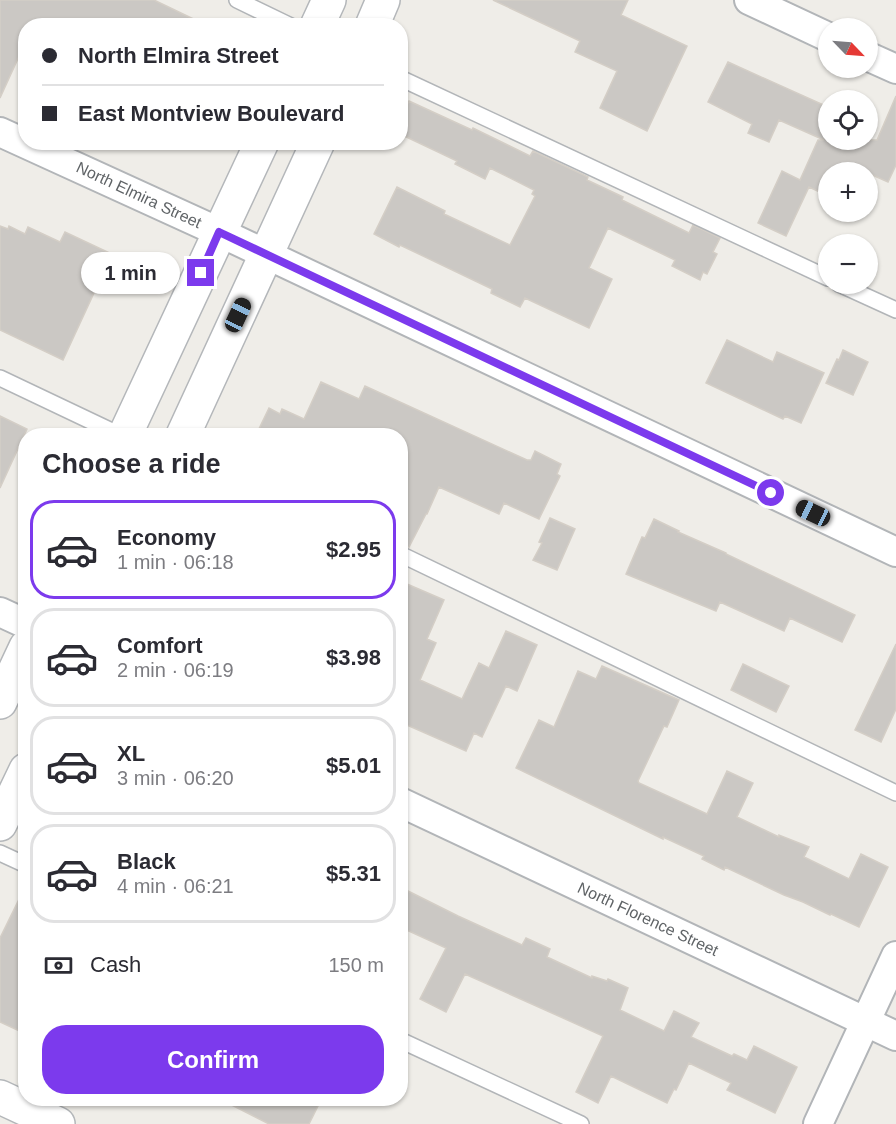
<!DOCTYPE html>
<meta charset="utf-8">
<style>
:root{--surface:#fff;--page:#f2f2f3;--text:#2b2b33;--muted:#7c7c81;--line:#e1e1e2;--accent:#7c3aed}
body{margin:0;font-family:Helvetica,sans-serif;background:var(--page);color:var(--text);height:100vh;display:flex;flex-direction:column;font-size:22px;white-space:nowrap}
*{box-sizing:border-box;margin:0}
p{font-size:20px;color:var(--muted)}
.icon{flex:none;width:33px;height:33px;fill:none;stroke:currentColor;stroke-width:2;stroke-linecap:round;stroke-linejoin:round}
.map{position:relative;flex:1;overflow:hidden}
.drawer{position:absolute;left:18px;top:428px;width:390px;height:678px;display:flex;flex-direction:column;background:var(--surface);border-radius:24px;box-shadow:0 2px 4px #0004}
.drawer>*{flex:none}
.guide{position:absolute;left:18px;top:18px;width:390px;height:132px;border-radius:24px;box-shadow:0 2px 4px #0004;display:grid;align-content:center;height:132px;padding:0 24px;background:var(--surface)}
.needle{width:39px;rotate:115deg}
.buttons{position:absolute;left:818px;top:18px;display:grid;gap:12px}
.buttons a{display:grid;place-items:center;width:60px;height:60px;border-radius:50%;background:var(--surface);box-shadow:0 2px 4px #0004;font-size:30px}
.end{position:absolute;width:27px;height:27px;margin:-14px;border:8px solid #7c3aed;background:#fff;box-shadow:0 0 0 3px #fff}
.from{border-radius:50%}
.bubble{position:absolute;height:42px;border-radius:21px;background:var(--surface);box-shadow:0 2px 4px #0004;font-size:20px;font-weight:700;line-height:42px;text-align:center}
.car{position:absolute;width:18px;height:36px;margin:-18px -9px;border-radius:8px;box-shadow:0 0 4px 2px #0007;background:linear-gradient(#222 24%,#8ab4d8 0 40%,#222 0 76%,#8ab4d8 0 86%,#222 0)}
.guide b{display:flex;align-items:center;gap:21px;height:57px;font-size:22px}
.guide b+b{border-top:2px solid var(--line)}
.guide i{width:15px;height:15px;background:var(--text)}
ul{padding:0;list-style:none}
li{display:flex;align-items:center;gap:18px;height:99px;margin:0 12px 9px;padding:0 12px;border:3px solid var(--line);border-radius:24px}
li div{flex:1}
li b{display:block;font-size:22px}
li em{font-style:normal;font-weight:700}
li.current{border-color:var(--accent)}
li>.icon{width:54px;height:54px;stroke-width:1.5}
h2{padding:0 24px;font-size:27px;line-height:72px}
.pay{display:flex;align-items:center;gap:15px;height:66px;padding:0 24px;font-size:22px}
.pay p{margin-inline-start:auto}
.primary-button{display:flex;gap:12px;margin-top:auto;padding:12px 24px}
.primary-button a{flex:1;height:69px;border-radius:24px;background:var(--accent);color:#fff;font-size:24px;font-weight:700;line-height:69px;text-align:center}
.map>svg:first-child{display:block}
.building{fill:#cbc8c4;stroke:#d4cec6;stroke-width:1.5}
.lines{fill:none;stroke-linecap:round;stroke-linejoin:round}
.lane-casing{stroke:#b2b5b8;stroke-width:18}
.street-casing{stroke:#b2b5b8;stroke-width:32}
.secondary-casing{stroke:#b4b7ba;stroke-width:36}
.lane{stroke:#fff;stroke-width:15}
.street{stroke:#fff;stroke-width:28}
.secondary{stroke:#fff;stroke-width:33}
.route{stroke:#7c3aed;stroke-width:8}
.labels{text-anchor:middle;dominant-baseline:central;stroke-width:5;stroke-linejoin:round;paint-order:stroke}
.street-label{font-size:16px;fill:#5f6366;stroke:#fff}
</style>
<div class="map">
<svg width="896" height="1124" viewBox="0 0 896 1124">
<rect width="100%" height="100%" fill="#efede8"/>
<path class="building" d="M 0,0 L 154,0 L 208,26 L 26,26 L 26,41 L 0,98 Z
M 493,0 L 628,0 L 621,15 L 687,46 L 647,131 L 600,108 L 617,71 L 575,52 L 580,41 Z
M 728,62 L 828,107 L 828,140 L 877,140 L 896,96 L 896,165 L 888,182 L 850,165 L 847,172 L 828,172 L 828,185 L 824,194 L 809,187 L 786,236 L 758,223 L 782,171 L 800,180 L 818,140 L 824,140 L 779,120 L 769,142 L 748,133 L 752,124 L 708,102 Z
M 409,101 L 472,130 L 473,128 L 530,156 L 533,151 L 588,177 L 587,180 L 623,197 L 622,200 L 689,233 L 693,225 L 720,238 L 713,252 L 717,254 L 707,274 L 703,272 L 700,280 L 672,266 L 675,260 L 608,228 L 589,268 L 612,279 L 589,328 L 525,298 L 520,307 L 491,293 L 492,289 L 400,245 L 399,247 L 374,234 L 397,187 L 445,211 L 444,214 L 510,245 L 535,196 L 532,194 L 534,190 L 490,168 L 485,179 L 455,164 L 457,161 L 400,134 L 400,120 Z
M 0,226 L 8,229 L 9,226 L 25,234 L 28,227 L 60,242 L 65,232 L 112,254 L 63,360 L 0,330 Z
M 727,340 L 773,362 L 777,352 L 824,373 L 801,423 L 785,416 L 783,419 L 706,383 Z
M 843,350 L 868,362 L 853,395 L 826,383 L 837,359 L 839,360 Z
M 321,382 L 359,399 L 365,386 L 527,460 L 531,460 L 535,451 L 561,464 L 557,474 L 560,476 L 539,519 L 504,503 L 499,514 L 439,487 L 427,514 L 426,514 L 409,547 L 400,544 L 400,435 L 256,435 L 269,408 L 280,414 L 282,409 L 304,419 Z
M 0,416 L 27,429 L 0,488 Z
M 550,518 L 575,529 L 557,570 L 533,560 L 542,543 L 539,542 Z
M 654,519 L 679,531 L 678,532 L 726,553 L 726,554 L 855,615 L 842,642 L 790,618 L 784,631 L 720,602 L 716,611 L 626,574 L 642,537 L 645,538 Z
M 400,581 L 444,600 L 427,639 L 436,643 L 420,680 L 462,699 L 479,663 L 489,668 L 506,631 L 537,645 L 517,691 L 506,686 L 482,737 L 474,733 L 466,751 L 400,722 Z
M 896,644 L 896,709 L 881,742 L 855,730 Z
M 743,664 L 789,686 L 776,712 L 731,690 Z
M 602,666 L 679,700 L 667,727 L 664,726 L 638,781 L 639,783 L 707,814 L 727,771 L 753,783 L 737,817 L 779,837 L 779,835 L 809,847 L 804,857 L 849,879 L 861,854 L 888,867 L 859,927 L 831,914 L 830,915 L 803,902 L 784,895 L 725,867 L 724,870 L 702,859 L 704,856 L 663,837 L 663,839 L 516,768 L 539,720 L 554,727 L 578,671 L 596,679 Z
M 26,885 L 26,1034 L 0,1022 L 0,938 Z
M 400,887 L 458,916 L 522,945 L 526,938 L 550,949 L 547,957 L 592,978 L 592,976 L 607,981 L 608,979 L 628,988 L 620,1010 L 664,1031 L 674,1011 L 699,1023 L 691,1037 L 732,1056 L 734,1054 L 747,1060 L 754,1046 L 797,1067 L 775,1113 L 727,1090 L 731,1083 L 689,1063 L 676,1090 L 674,1089 L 667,1103 L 611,1076 L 598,1103 L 576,1092 L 603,1036 L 465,974 L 446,1012 L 420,999 L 446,948 L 400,927 Z
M 218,1098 L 322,1098 L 309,1124 L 269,1124 Z"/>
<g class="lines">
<g class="lane-casing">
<path id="lane" d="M 237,0 L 291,26
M 400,78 L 828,278
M 839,284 L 896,310
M 0,378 L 120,435
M 400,554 L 896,793
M 0,853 L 26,865
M 400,1040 L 581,1124"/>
</g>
<g class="street-casing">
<path id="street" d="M 749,0 L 828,37
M 867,56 L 896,69
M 0,132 L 219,232 L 896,552
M 0,612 L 26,624
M 400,802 L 896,1036
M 818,1124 L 896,956"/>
</g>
<g class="secondary-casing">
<path id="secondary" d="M 317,26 L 329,0
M 372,26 L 383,0
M 125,435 L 262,142
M 183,435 L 318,142
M 0,702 L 26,647
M 0,824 L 26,770
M 0,1097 L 58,1124"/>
</g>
<use href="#lane" class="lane"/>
<use href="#street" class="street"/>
<use href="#secondary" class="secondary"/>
</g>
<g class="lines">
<path class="route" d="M 201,273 L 219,232 L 771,493"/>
</g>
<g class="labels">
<g class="street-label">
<text transform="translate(139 195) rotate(25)">North Elmira Street</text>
<text transform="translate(648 919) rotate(25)">North Florence Street</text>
</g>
</g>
</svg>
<div class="buttons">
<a><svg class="needle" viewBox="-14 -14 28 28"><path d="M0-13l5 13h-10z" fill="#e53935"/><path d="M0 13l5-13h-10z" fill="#7c7c81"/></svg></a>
<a><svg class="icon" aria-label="locate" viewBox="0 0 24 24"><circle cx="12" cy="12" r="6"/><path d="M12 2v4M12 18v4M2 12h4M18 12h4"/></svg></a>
<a>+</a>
<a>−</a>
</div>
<i class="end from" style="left:771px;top:493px"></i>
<i class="end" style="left:201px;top:273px"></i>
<div class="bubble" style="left:81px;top:252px;width:99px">1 min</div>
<i class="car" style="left:238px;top:315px;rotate:25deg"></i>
<i class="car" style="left:813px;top:513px;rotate:295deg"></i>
<div class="guide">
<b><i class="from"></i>North Elmira Street</b>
<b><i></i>East Montview Boulevard</b>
</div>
<section class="drawer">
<h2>Choose a ride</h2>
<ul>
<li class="current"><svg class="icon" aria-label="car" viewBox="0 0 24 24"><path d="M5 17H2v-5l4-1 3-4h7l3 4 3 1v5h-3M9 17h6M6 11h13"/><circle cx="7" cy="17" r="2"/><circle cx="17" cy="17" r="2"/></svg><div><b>Economy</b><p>1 min · 06:18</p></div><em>$2.95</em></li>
<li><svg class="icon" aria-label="car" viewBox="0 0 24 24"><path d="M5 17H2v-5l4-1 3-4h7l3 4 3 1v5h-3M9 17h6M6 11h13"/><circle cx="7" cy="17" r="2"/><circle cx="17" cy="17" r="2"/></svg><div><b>Comfort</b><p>2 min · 06:19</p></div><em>$3.98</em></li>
<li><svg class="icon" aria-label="car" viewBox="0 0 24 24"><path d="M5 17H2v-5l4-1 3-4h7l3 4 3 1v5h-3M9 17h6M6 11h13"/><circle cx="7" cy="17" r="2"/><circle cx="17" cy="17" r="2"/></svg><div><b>XL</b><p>3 min · 06:20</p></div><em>$5.01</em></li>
<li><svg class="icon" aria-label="car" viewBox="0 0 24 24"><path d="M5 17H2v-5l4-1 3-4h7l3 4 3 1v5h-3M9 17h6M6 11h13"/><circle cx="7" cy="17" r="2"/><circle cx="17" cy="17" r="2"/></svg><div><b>Black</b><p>4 min · 06:21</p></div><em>$5.31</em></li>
</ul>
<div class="pay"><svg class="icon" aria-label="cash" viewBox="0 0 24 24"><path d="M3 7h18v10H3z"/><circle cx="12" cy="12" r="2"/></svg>Cash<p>150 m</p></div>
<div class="primary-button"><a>Confirm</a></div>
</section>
</div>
